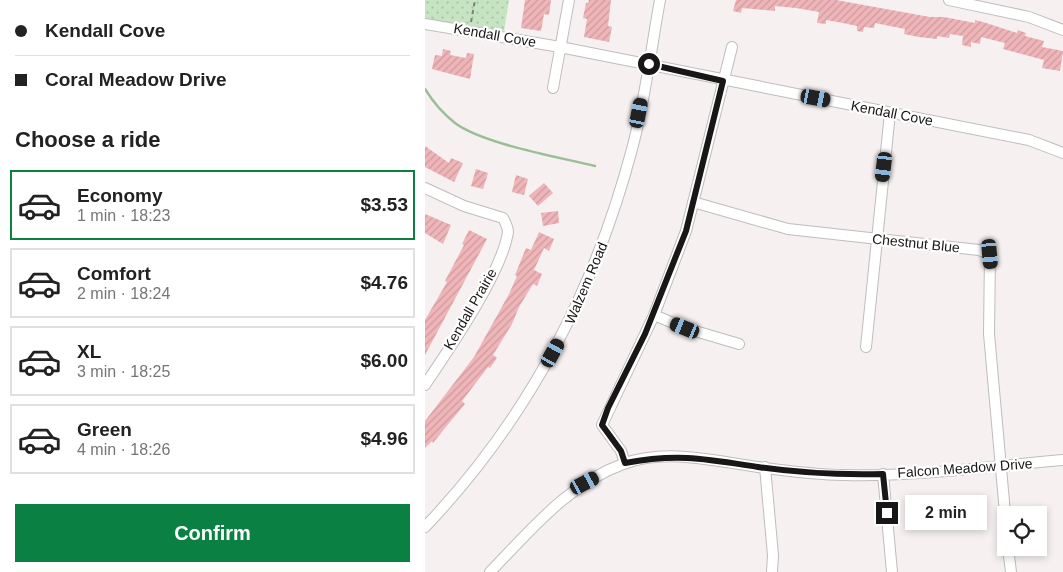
<!DOCTYPE html>
<meta charset="utf-8">
<style>
:root{--surface:#fff;--page:#f6f6f6;--text:#222;--muted:#767676;--line:#e0e0e0;--accent:#0b8043}
body{margin:0;font-family:Helvetica,sans-serif;background:var(--page);color:var(--text);height:100vh;display:flex;flex-direction:column;font-size:19px;white-space:nowrap}
*{box-sizing:border-box;margin:0}
p{font-size:16px;color:var(--muted)}
.icon{flex:none;width:28px;height:28px;fill:none;stroke:currentColor;stroke-width:2;stroke-linecap:round;stroke-linejoin:round}
.map{position:relative;flex:1;overflow:hidden}
.sheet{display:flex;flex-direction:column;background:var(--surface);width:425px}
.sheet>*{flex:none}
.top-card{display:grid;align-content:center;height:110px;padding:0 15px;background:var(--surface)}
.tools{position:absolute;left:572px;top:506px;display:grid;gap:10px}
.tools a{display:grid;place-items:center;width:50px;height:50px;border-radius:0px;background:var(--surface);box-shadow:0 2px 8px #0003;font-size:25px}
.end{position:absolute;width:22px;height:22px;margin:-11px;border:6px solid #181616;background:#fff;box-shadow:0 0 0 2px #fff}
.from{border-radius:50%}
.bubble{position:absolute;height:35px;border-radius:0px;background:var(--surface);box-shadow:0 2px 8px #0003;font-size:16px;font-weight:800;line-height:35px;text-align:center}
.car{position:absolute;width:15px;height:30px;margin:-15px -8px;border-radius:6px;box-shadow:0 0 4px 1px #0007;background:linear-gradient(#222 24%,#8ab4d8 0 40%,#222 0 76%,#8ab4d8 0 86%,#222 0)}
.top-card b{display:flex;align-items:center;gap:18px;height:48px;font-size:19px}
.top-card b+b{border-top:1px solid var(--line)}
.top-card i{width:12px;height:12px;background:var(--text)}
ul{padding:0;list-style:none}
li{display:flex;align-items:center;gap:15px;height:70px;margin:0 10px 8px;padding:0 5px;border:2px solid var(--line);border-radius:0px}
li div{flex:1}
li b{display:block;font-size:19px}
li em{font-style:normal;font-weight:800}
li.current{border-color:var(--accent)}
li>.icon{width:45px;height:45px;stroke-width:1.5}
h2{padding:0 15px;font-size:22px;line-height:60px}
.action{display:flex;gap:10px;margin-top:auto;padding:10px 15px}
.action a{flex:1;height:58px;border-radius:0px;background:var(--accent);color:#fff;font-size:20px;font-weight:800;line-height:58px;text-align:center}
main{display:flex;flex:1;min-height:0}
.map>svg:first-child{display:block}
.park{fill:url(#park-dots)}
.lines{fill:none;stroke-linecap:round;stroke-linejoin:round}
.stream{stroke:#9bbe96;stroke-width:2.5}
.building{fill:url(#building-hatch)}
.minor-casing{stroke:#c1bcbc;stroke-width:12}
.path{stroke:#7f7b7b;stroke-width:2;stroke-dasharray:4 4;stroke-linecap:butt}
.minor{stroke:#fff;stroke-width:10}
.route{stroke:#181616;stroke-width:6}
.labels{text-anchor:middle;dominant-baseline:central;stroke-width:4.5;stroke-linejoin:round;paint-order:stroke}
.street-label{font-size:14px;fill:#181616;stroke:#fff}
</style>
<main>
<section class="sheet">
<div class="top-card">
<b><i class="from"></i>Kendall Cove</b>
<b><i></i>Coral Meadow Drive</b>
</div>
<h2>Choose a ride</h2>
<ul>
<li class="current"><svg class="icon" aria-label="car" viewBox="0 0 24 24"><path d="M5 17H2v-5l4-1 3-4h7l3 4 3 1v5h-3M9 17h6M6 11h13"/><circle cx="7" cy="17" r="2"/><circle cx="17" cy="17" r="2"/></svg><div><b>Economy</b><p>1 min · 18:23</p></div><em>$3.53</em></li>
<li><svg class="icon" aria-label="car" viewBox="0 0 24 24"><path d="M5 17H2v-5l4-1 3-4h7l3 4 3 1v5h-3M9 17h6M6 11h13"/><circle cx="7" cy="17" r="2"/><circle cx="17" cy="17" r="2"/></svg><div><b>Comfort</b><p>2 min · 18:24</p></div><em>$4.76</em></li>
<li><svg class="icon" aria-label="car" viewBox="0 0 24 24"><path d="M5 17H2v-5l4-1 3-4h7l3 4 3 1v5h-3M9 17h6M6 11h13"/><circle cx="7" cy="17" r="2"/><circle cx="17" cy="17" r="2"/></svg><div><b>XL</b><p>3 min · 18:25</p></div><em>$6.00</em></li>
<li><svg class="icon" aria-label="car" viewBox="0 0 24 24"><path d="M5 17H2v-5l4-1 3-4h7l3 4 3 1v5h-3M9 17h6M6 11h13"/><circle cx="7" cy="17" r="2"/><circle cx="17" cy="17" r="2"/></svg><div><b>Green</b><p>4 min · 18:26</p></div><em>$4.96</em></li>
</ul>
<div class="action"><a>Confirm</a></div>
</section>
<div class="map">
<svg width="638" height="572" viewBox="0 0 638 572">
<defs>
<pattern id="park-dots" width="8" height="8" patternUnits="userSpaceOnUse" patternTransform="scale(1.25)"><rect width="8" height="8" fill="#c6e4c1"/><path d="M2 2h.1M6 6h.1" fill="none" stroke="#a9c3a5" stroke-width="1.8" stroke-linecap="round"/></pattern>
<pattern id="building-hatch" width="6" height="6" patternUnits="userSpaceOnUse" patternTransform="scale(1.25)"><rect width="6" height="6" fill="#efb5b9"/><path d="M-1 1l2-2M0 6l6-6M5 7l2-2" fill="none" stroke="#cc9b9e"/></pattern>
</defs>
<rect width="100%" height="100%" fill="#f6f0f0"/>
<path class="park" d="M 0,0 L 84,0 L 79,31 L 0,20 Z"/>
<g class="lines">
<path class="stream" d="M 0,89 C 8,102 17,113 30,123 C 58,144 134,157 170,166"/>
</g>
<path class="building" d="M 100,0 L 126,0 L 124,15 L 119,14 L 116,31 L 96,28 Z
M 164,0 L 186,0 L 183,26 L 187,27 L 184,42 L 159,37 L 162,19 L 158,18 L 161,3 L 163,3 Z
M 311,0 L 411,0 L 505,17 L 519,17 L 550,23 L 550,20 L 558,22 L 592,33 L 593,30 L 601,33 L 600,36 L 619,41 L 617,47 L 638,51 L 635,71 L 617,68 L 619,60 L 578,49 L 580,43 L 556,37 L 555,44 L 546,42 L 546,47 L 537,45 L 538,36 L 525,34 L 524,38 L 512,36 L 512,39 L 494,37 L 479,34 L 480,29 L 450,23 L 449,28 L 439,27 L 438,32 L 432,31 L 432,26 L 418,23 L 401,20 L 401,24 L 392,23 L 394,12 L 371,8 L 350,6 L 350,11 L 317,8 L 316,13 L 308,11 Z
M 18,49 L 26,51 L 25,55 L 41,58 L 42,53 L 49,54 L 45,79 L 7,69 L 10,55 L 17,56 Z
M 0,146 L 24,163 L 26,158 L 38,163 L 29,182 L 0,167 Z
M 51,169 L 63,173 L 58,189 L 46,186 Z
M 91,175 L 103,179 L 99,195 L 87,192 Z
M 119,183 L 128,193 L 113,206 L 104,196 Z
M 133,211 L 134,223 L 118,226 L 116,213 Z
M 0,214 L 26,225 L 18,244 L 0,233 Z
M 44,230 L 62,239 L 0,355 L 0,320 L 22,282 L 20,281 L 39,245 L 37,244 Z
M 114,232 L 129,239 L 124,251 L 119,248 L 109,270 L 117,274 L 112,286 L 108,284 L 94,307 L 87,324 L 68,355 L 72,358 L 65,368 L 63,367 L 37,401 L 40,404 L 20,428 L 8,443 L 7,441 L 0,448 L 0,421 L 49,357 L 84,294 L 92,276 L 90,275 L 101,248 L 106,250 Z"/>
<g class="lines">
<g class="minor-casing">
<path id="minor" d="M 524,0 L 604,17 L 638,30
M 0,24 L 135,47 L 604,140 L 638,153
M 128,88 L 144,0
M 0,188 L 39,206 L 78,218 C 80,222 83,227 83,232 C 77,273 24,349 0,385
M 268,202 L 363,229 L 554,250 L 565,254 L 564,334 L 581,524
M 229,315 L 260,328 L 314,344
M 441,347 L 465,113
M 200,463 L 196,451 L 177,425 L 229,315 L 261,231 L 307,47
M 340,467 L 348,555 L 347,572
M 458,474 L 467,572
M 0,527 C 103,419 169,293 207,149 C 220,101 226,49 235,0
M 583,548 L 586,572
M 65,572 C 105,531 143,484 198,464 C 242,448 289,461 333,467 C 361,471 391,475 419,475 C 492,477 566,466 638,460"/>
</g>
<path class="path" d="M 46,22 L 50,0"/>
<use href="#minor" class="minor"/>
</g>
<g class="lines">
<path class="route" d="M 224,64 L 298,81 L 261,231 L 220,334 L 183,408 L 177,425 L 196,451 L 200,463 C 253,453 281,459 333,467 C 374,473 416,475 458,474 L 462,513"/>
</g>
<g class="labels">
<g class="street-label">
<text transform="translate(70 35) rotate(10)">Kendall Cove</text>
<text transform="translate(467 113) rotate(11)">Kendall Cove</text>
<text transform="translate(491 243) rotate(6)">Chestnut Blue</text>
<text transform="translate(161 283) rotate(-67)">Walzem Road</text>
<text transform="translate(45 309) rotate(-60)">Kendall Prairie</text>
<text transform="translate(540 468) rotate(-4)">Falcon Meadow Drive</text>
</g>
</g>
</svg>
<div class="tools">
<a><svg class="icon" aria-label="locate" viewBox="0 0 24 24"><circle cx="12" cy="12" r="6"/><path d="M12 2v4M12 18v4M2 12h4M18 12h4"/></svg></a>
</div>
<i class="end from" style="left:224px;top:64px"></i>
<i class="end" style="left:462px;top:513px"></i>
<div class="bubble" style="left:480px;top:495px;width:82px">2 min</div>
<i class="car" style="left:391px;top:98px;rotate:101deg"></i>
<i class="car" style="left:214px;top:113px;rotate:11deg"></i>
<i class="car" style="left:459px;top:167px;rotate:187deg"></i>
<i class="car" style="left:565px;top:254px;rotate:175deg"></i>
<i class="car" style="left:260px;top:328px;rotate:292deg"></i>
<i class="car" style="left:128px;top:353px;rotate:29deg"></i>
<i class="car" style="left:160px;top:483px;rotate:62deg"></i>
</div>
</main>
